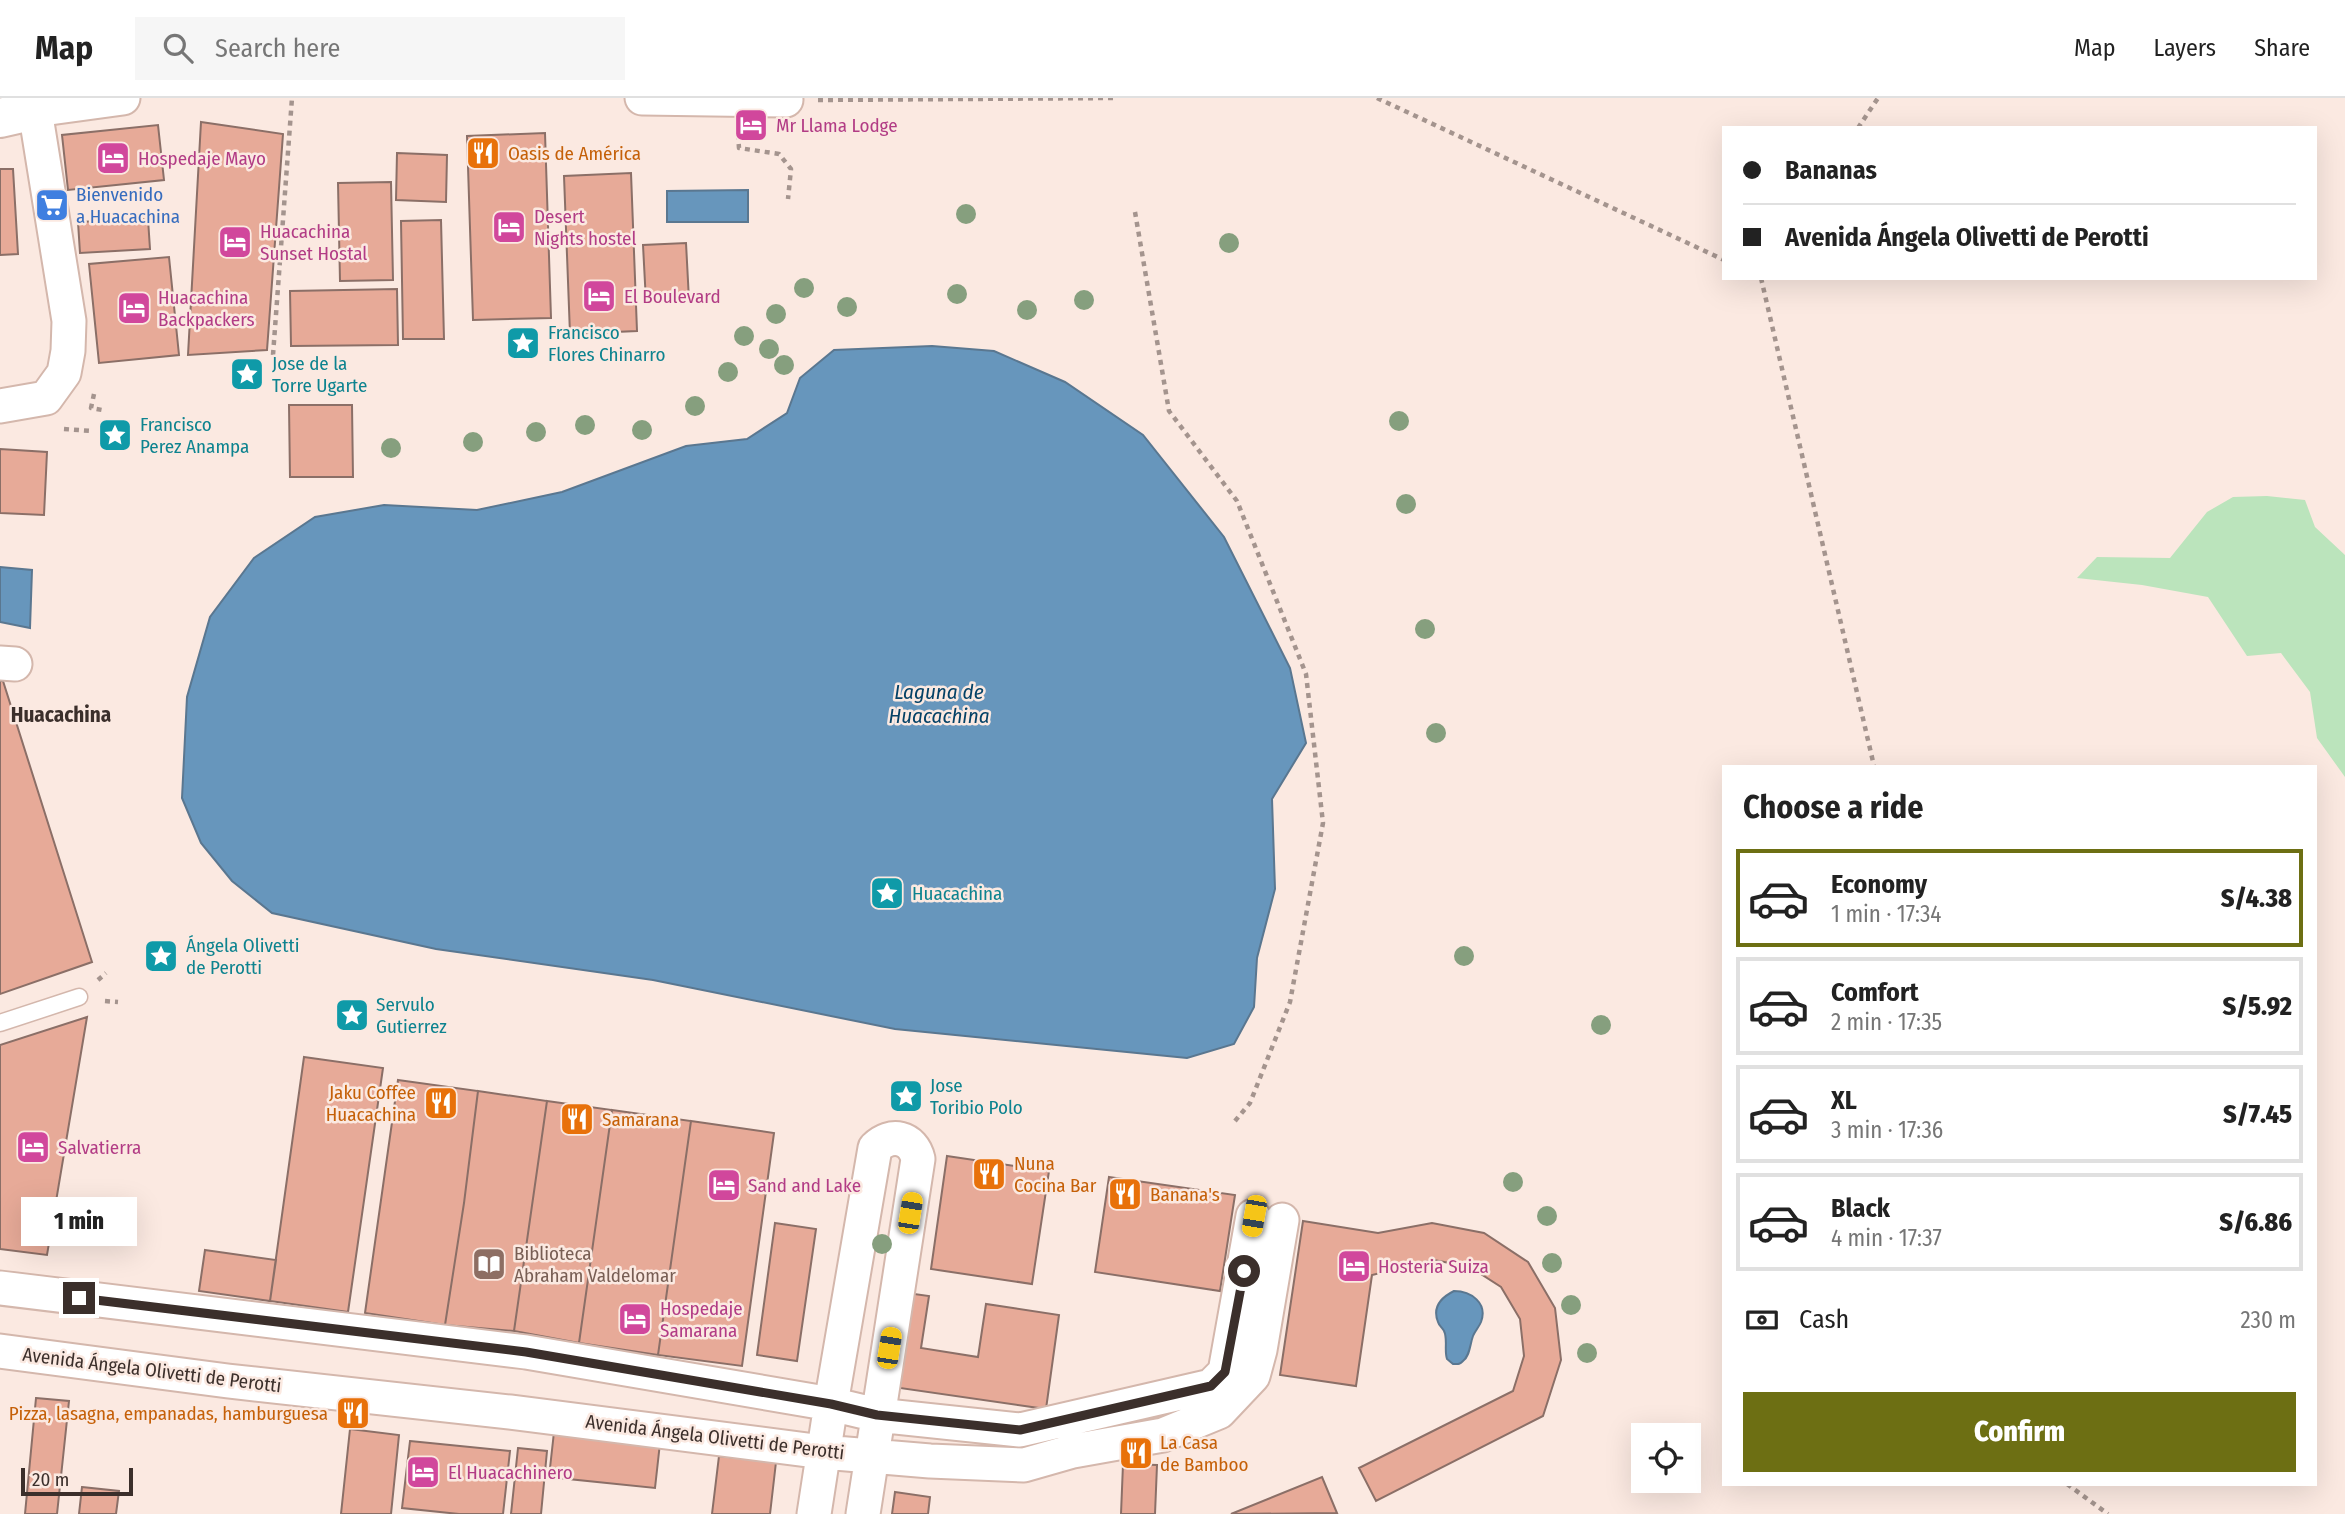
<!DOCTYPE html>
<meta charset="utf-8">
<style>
:root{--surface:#fff;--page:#f6f6f6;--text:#222;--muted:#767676;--line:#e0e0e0;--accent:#6d6f13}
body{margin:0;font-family:"Fira Sans Condensed",sans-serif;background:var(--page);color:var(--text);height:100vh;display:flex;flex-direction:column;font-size:26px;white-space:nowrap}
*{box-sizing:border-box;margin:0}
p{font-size:23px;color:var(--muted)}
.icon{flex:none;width:38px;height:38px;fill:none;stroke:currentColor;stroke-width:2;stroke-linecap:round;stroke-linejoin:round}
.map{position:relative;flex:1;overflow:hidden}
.drawer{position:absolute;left:1722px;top:667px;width:595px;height:721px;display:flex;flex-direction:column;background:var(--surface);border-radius:0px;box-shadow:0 7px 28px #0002}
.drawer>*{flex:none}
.hud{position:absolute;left:1722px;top:28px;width:595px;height:154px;border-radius:0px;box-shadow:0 7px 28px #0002;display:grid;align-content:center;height:154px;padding:0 21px;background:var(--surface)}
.tools{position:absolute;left:1631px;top:1325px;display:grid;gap:14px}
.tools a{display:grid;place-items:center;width:70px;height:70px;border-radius:0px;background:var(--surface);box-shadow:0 7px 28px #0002;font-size:35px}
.scale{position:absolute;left:21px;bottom:18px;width:112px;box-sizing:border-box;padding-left:7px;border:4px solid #3b2f2b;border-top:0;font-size:19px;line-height:24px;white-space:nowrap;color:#3b2f2b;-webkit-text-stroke:5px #fbe9e1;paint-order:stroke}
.end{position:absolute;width:32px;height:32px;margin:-16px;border:9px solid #3b2f2b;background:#fff;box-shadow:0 0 0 4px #fff}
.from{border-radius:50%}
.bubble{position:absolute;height:49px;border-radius:0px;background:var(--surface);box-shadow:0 7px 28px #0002;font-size:23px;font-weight:800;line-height:49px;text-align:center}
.car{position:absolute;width:21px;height:42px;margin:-21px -10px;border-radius:9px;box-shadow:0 0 5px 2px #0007;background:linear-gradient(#f5c518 24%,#345 0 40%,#f5c518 0 76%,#345 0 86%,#f5c518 0)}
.hud b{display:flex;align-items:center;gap:24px;height:66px;font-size:26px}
.hud b+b{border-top:2px solid var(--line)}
.hud i{width:18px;height:18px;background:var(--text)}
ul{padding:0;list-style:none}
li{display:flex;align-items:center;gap:21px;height:98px;margin:0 14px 10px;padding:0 7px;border:4px solid var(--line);border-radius:0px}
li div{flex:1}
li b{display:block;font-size:26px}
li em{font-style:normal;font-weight:800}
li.active{border-color:var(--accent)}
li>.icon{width:63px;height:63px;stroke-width:1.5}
h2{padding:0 21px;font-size:32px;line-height:84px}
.pay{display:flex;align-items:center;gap:18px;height:77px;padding:0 21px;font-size:26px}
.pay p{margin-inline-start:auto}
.action{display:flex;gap:14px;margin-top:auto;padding:14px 21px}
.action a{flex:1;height:80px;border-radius:0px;background:var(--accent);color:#fff;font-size:28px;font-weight:800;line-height:80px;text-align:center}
header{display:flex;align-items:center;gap:42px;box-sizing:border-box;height:98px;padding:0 35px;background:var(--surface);border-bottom:2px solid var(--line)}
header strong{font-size:33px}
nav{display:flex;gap:38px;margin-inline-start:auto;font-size:24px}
.search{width:490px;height:63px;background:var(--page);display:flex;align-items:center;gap:18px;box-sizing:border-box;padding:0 24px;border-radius:0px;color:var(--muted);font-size:26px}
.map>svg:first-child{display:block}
.green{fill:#bbe4bc}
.water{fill:#6796bc;stroke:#5a7790;stroke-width:2}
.building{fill:#e7aa98;stroke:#8b6f67;stroke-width:2}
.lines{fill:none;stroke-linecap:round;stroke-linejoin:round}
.service-casing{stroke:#d4b7ac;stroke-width:19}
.minor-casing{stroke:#d4b7ac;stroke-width:37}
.secondary-casing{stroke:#d4b7ac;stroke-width:42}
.path{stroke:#a4948e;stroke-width:4.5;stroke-dasharray:5 5;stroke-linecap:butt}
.service{stroke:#fff;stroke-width:16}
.minor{stroke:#fff;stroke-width:33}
.secondary{stroke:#fff;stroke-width:38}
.tree{fill:#869f7e}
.route{stroke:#3b2f2b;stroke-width:9}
.labels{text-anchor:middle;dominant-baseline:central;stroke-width:5;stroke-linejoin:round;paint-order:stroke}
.hotel-label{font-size:19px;fill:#b23c85;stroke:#fbe9e1;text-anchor:start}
.food-label{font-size:19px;fill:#c56008;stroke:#fbe9e1;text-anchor:start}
.shop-label{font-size:19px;fill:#366cbe;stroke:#fbe9e1;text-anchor:start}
.culture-label{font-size:19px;fill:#0d838f;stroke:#fbe9e1;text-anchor:start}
.education-label{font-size:19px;fill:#785e54;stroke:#fbe9e1;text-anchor:start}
.street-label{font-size:19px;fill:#3b2f2b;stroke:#fbe9e1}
.water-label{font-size:21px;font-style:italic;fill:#044166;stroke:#fbe9e1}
.neighbourhood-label{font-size:21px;font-weight:bold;fill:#3b2f2b;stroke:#fbe9e1}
</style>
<header>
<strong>Map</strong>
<div class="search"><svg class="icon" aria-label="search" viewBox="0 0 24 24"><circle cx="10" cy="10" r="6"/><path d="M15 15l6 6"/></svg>Search here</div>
<nav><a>Map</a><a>Layers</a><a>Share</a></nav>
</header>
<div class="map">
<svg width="2345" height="1416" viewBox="0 0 2345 1416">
<rect width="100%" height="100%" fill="#fbe9e1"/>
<path class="green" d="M 2267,398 L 2305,402 L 2315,429 L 2345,457 L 2345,679 L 2317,640 L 2310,594 L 2281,555 L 2247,558 L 2208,499 L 2142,487 L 2077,480 L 2097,459 L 2170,460 L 2207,414 L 2233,399 Z"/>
<path class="water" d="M 748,92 L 748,124 L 667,124 L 667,93 Z
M 932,248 L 994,253 L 1065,284 L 1143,337 L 1224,439 L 1290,570 L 1306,645 L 1272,701 L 1275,791 L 1257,860 L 1254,909 L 1234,946 L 1187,960 L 895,931 L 653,882 L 436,851 L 272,815 L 232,783 L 201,745 L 182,700 L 187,599 L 210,519 L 254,460 L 315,419 L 384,407 L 477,412 L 562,394 L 686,348 L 747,341 L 787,315 L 800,280 L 834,252 Z
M 0,469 L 32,472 L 30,530 L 0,524 Z
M 1454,1193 C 1471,1193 1488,1205 1481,1224 C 1479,1229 1475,1233 1473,1238 C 1470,1246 1470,1258 1463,1263 C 1459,1267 1458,1266 1453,1266 L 1447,1261 C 1444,1252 1448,1241 1444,1233 C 1443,1230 1439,1228 1438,1224 C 1432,1209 1442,1199 1454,1193 Z"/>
<path class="building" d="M 201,24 L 283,36 L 267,252 L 188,257 Z
M 158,27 L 164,82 L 68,92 L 62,37 Z
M 545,35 L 551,220 L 473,222 L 467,38 Z
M 397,55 L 447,57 L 446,104 L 396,102 Z
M 0,71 L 13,71 L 18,156 L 0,157 Z
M 631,75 L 637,233 L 570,236 L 564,78 Z
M 391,84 L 393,182 L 340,183 L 338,85 Z
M 148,121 L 150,151 L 80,155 L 78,124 Z
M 441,122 L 444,241 L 403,241 L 401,123 Z
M 686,145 L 689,202 L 646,204 L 643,147 Z
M 169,159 L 179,257 L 99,265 L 89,166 Z
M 397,191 L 398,247 L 291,248 L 290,193 Z
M 289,307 L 352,307 L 353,379 L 290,379 Z
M 0,351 L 47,354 L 44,417 L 0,415 Z
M 0,583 L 3,583 L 92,864 L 0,896 Z
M 87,919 L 47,1157 L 0,1151 L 0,947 Z
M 304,959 L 383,970 L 348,1214 L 270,1203 Z
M 398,982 L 478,993 L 464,1105 L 445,1227 L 365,1215 Z
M 478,993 L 547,1003 L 514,1233 L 445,1227 L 464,1105 Z
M 547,1003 L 612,1012 L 579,1245 L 514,1233 Z
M 612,1012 L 691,1023 L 658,1257 L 579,1245 Z
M 691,1023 L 774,1035 L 742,1268 L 658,1257 Z
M 947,1058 L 1049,1073 L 1032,1186 L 931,1171 Z
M 1109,1079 L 1235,1097 L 1220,1193 L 1095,1174 Z
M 1303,1123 L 1378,1135 L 1432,1125 L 1484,1135 L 1528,1164 L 1555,1210 L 1561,1262 L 1543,1318 L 1376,1403 L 1359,1370 L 1513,1293 L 1524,1258 L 1520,1221 L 1501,1189 L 1470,1169 L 1434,1162 L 1372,1177 L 1356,1288 L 1280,1277 Z
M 775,1125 L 816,1131 L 797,1263 L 757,1257 Z
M 205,1152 L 276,1162 L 270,1203 L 199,1193 Z
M 907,1195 L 929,1198 L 921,1250 L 978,1259 L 986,1206 L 1059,1217 L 1046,1311 L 893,1289 Z
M 36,1300 L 69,1303 L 57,1416 L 25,1416 Z
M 350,1331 L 399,1337 L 391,1416 L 341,1416 Z
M 554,1334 L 660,1345 L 655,1390 L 549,1379 Z
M 410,1343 L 510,1353 L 503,1416 L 459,1416 L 402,1410 Z
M 518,1350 L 547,1353 L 541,1416 L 511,1416 Z
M 719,1358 L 776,1364 L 770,1416 L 712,1416 Z
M 1123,1366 L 1157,1367 L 1155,1416 L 1121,1416 Z
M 1322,1379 L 1337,1415 L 1231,1416 Z
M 82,1389 L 119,1393 L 116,1416 L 79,1416 Z
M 895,1394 L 930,1399 L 928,1416 L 892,1416 Z"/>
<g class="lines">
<g class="service-casing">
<path id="service" d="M 0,925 L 79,899"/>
</g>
<g class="minor-casing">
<path id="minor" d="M 642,0 L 786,2
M 0,308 L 46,300 L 64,275 L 68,253 L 69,223 L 35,12 L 123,0
M 0,565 L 15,566
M 0,1190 L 526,1254 L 831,1306 L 877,1317 L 1020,1332 L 1211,1288 L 1225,1274 L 1253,1118
M 0,1253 L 228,1283 L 510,1314 L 823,1354 L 930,1363 L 1024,1367 L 1073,1353 L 1163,1337 L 1219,1314 L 1253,1278 L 1260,1252 L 1282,1122
M 814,1416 L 831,1306 L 875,1050 C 891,1034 913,1039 918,1061 L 863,1416"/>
</g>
<g class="secondary-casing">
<path id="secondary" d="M 0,20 L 35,12"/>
</g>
<path class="path" d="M 1377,0 L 1724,162
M 818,2 L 1115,0
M 1858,30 L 1878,0
M 738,36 L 739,50 L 779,56 L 791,71 L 788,101
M 1135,114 L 1169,313 L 1237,403 L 1306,576 L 1323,725 L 1290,904 L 1250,1005 L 1235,1023
M 1761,180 L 1874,668
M 273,257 L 292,0
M 94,296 L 91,310 L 102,312
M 64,331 L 91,333
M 98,882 L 106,875
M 105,903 L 118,904
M 2067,1386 L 2108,1416"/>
<use href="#service" class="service"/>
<use href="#minor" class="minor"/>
<use href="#secondary" class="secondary"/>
</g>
<g class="tree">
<circle cx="966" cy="116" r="10"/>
<circle cx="1229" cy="145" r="10"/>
<circle cx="804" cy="190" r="10"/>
<circle cx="957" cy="196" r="10"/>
<circle cx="1084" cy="202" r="10"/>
<circle cx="847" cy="209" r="10"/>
<circle cx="1027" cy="212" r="10"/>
<circle cx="776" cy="216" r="10"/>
<circle cx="744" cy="238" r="10"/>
<circle cx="769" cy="251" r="10"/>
<circle cx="784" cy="267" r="10"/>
<circle cx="728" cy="274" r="10"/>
<circle cx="695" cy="308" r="10"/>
<circle cx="1399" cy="323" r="10"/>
<circle cx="585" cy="327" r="10"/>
<circle cx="642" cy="332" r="10"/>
<circle cx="536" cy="334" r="10"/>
<circle cx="473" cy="344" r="10"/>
<circle cx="391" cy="350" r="10"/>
<circle cx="1406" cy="406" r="10"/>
<circle cx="1425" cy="531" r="10"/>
<circle cx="1436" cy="635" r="10"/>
<circle cx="1464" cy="858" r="10"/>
<circle cx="1601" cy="927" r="10"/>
<circle cx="1513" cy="1084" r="10"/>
<circle cx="1547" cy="1118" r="10"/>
<circle cx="882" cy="1146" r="10"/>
<circle cx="1552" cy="1165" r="10"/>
<circle cx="1571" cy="1207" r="10"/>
<circle cx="1587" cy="1255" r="10"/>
</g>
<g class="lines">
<path class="route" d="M 79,1200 L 526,1254 L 831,1306 L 877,1317 L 1020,1332 L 1211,1288 L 1225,1274 L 1244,1173"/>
</g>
<defs>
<g id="hotel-square" transform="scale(1.75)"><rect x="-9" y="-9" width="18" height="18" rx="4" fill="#d1479c" stroke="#fbe9e1"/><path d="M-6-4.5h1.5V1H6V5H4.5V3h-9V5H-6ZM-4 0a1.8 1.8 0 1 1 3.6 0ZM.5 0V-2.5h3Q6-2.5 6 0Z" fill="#fff"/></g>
<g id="restaurant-square" transform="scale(1.75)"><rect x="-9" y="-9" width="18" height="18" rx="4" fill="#e8710a" stroke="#fbe9e1"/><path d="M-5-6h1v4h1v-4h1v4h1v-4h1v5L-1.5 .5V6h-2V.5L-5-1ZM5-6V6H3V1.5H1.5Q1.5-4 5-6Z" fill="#fff"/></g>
<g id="supermarket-square" transform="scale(1.75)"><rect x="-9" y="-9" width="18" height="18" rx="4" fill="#3f7fe0" stroke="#fbe9e1"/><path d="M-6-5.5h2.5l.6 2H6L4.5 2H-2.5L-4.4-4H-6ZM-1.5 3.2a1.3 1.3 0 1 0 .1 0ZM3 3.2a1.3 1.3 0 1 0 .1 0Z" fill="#fff"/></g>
<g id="sight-square" transform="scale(1.75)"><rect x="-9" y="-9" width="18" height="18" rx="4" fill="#0f9aa8" stroke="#fbe9e1"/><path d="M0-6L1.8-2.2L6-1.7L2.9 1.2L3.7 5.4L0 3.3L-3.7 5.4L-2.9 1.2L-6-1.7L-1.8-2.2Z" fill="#fff"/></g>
<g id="library-square" transform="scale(1.75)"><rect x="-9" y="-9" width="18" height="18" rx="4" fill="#8d6e63" stroke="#fbe9e1"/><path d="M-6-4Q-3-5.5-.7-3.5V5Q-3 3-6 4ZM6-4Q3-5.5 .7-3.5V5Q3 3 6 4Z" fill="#fff"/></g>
</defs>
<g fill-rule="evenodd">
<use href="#hotel-square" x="751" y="27"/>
<use href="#restaurant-square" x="483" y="55"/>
<use href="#hotel-square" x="113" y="60"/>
<use href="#supermarket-square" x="52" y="107"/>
<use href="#hotel-square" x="509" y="129"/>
<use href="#hotel-square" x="235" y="144"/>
<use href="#hotel-square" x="599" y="198"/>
<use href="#hotel-square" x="134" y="210"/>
<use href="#sight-square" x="523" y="245"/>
<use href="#sight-square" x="247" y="276"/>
<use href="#sight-square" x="115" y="337"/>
<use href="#sight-square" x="887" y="795"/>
<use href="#sight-square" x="161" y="858"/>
<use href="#sight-square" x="352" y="917"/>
<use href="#sight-square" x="906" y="998"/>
<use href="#restaurant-square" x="441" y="1005"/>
<use href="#restaurant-square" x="577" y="1021"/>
<use href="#hotel-square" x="33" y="1049"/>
<use href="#restaurant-square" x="989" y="1076"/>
<use href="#hotel-square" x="724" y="1087"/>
<use href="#restaurant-square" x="1125" y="1096"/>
<use href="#library-square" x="489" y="1166"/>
<use href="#hotel-square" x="1354" y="1168"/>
<use href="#hotel-square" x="635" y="1221"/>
<use href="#restaurant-square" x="353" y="1315"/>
<use href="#restaurant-square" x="1136" y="1355"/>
<use href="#hotel-square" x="423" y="1374"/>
</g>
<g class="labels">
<g class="hotel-label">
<text x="776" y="27">Mr Llama Lodge</text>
<text x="138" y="60">Hospedaje Mayo</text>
<text x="534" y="118">Desert<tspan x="534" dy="22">Nights hostel</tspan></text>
<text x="260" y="133">Huacachina<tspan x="260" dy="22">Sunset Hostal</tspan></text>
<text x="624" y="198">El Boulevard</text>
<text x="158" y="199">Huacachina<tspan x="158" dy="22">Backpackers</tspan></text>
<text x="58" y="1049">Salvatierra</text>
<text x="748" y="1087">Sand and Lake</text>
<text x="1378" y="1168">Hosteria Suiza</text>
<text x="660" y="1210">Hospedaje<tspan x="660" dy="22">Samarana</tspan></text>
<text x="448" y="1374">El Huacachinero</text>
</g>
<g class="food-label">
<text x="508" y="55">Oasis de América</text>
<text x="416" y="994" text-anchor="end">Jaku Coffee<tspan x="416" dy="22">Huacachina</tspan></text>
<text x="602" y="1021">Samarana</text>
<text x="1014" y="1065">Nuna<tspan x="1014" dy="22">Cocina Bar</tspan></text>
<text x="1150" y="1096">Banana's</text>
<text x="328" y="1315" text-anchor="end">Pizza, lasagna, empanadas, hamburguesa</text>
<text x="1160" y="1344">La Casa<tspan x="1160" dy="22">de Bamboo</tspan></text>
</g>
<g class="shop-label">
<text x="76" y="96">Bienvenido<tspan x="76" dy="22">a Huacachina</tspan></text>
</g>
<g class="culture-label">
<text x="548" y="234">Francisco<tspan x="548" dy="22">Flores Chinarro</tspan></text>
<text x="272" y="265">Jose de la<tspan x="272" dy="22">Torre Ugarte</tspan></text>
<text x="140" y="326">Francisco<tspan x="140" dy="22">Perez Anampa</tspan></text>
<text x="912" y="795">Huacachina</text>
<text x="186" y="847">Ángela Olivetti<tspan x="186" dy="22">de Perotti</tspan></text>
<text x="376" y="906">Servulo<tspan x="376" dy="22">Gutierrez</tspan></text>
<text x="930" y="987">Jose<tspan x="930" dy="22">Toribio Polo</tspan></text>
</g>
<g class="education-label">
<text x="514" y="1155">Biblioteca<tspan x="514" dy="22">Abraham Valdelomar</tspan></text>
</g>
<g class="street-label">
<text transform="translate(152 1272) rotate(7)">Avenida Ángela Olivetti de Perotti</text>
<text transform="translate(715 1339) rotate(7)">Avenida Ángela Olivetti de Perotti</text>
</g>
<g class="water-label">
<text x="939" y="594">Laguna de<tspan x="939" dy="24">Huacachina</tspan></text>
</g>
<g class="neighbourhood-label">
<text x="61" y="617">Huacachina</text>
</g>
</g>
</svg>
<div class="tools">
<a><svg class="icon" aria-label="locate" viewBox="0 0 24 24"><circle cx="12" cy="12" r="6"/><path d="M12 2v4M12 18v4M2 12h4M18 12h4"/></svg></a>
</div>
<div class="scale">20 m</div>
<i class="end from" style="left:1244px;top:1173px"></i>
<i class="end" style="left:79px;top:1200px"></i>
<div class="bubble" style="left:21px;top:1099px;width:116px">1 min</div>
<i class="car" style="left:910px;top:1115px;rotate:9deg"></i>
<i class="car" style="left:1254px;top:1118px;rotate:190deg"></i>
<i class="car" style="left:889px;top:1250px;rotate:9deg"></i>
<div class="hud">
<b><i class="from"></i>Bananas</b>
<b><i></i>Avenida Ángela Olivetti de Perotti</b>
</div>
<section class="drawer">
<h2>Choose a ride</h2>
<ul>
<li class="active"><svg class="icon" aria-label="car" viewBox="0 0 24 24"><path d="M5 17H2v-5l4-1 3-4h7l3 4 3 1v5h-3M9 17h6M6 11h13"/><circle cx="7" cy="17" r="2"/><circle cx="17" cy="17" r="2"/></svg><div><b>Economy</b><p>1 min · 17:34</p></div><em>S/4.38</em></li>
<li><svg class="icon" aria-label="car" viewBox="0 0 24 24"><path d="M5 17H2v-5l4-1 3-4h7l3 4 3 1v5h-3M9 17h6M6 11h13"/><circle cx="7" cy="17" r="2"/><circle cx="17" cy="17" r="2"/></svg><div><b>Comfort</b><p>2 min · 17:35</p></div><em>S/5.92</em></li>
<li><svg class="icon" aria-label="car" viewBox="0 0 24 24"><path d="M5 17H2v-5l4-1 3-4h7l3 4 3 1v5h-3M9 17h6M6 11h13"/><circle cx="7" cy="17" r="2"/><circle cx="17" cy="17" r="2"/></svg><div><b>XL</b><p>3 min · 17:36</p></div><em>S/7.45</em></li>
<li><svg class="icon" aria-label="car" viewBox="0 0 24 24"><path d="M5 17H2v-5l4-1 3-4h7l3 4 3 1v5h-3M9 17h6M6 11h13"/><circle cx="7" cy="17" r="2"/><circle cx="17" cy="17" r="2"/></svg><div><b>Black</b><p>4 min · 17:37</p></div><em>S/6.86</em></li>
</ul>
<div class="pay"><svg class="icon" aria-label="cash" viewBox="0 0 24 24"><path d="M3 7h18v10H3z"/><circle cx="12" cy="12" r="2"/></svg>Cash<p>230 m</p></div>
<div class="action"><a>Confirm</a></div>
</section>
</div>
